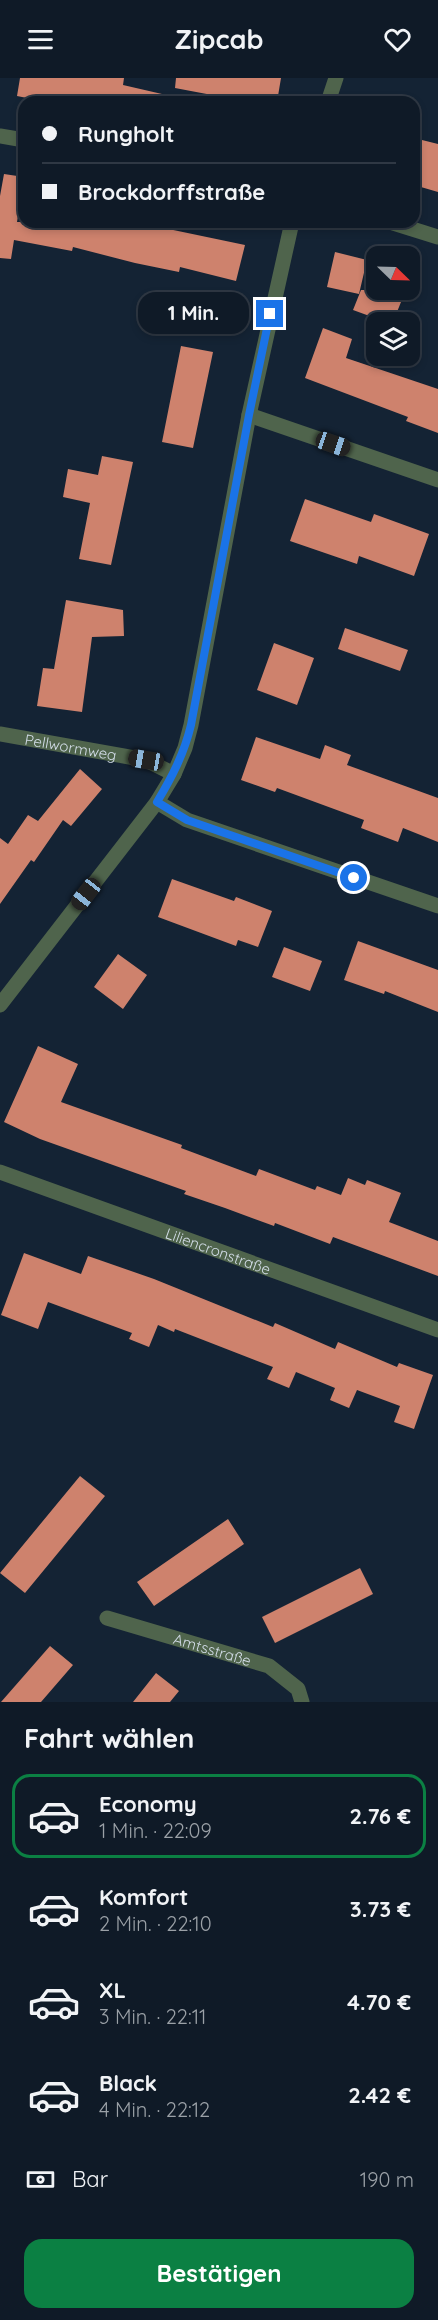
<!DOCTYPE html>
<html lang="de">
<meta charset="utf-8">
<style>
:root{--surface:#0f1a27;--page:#1d2733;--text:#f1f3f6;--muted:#9ba1a7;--line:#2f3844;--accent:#0b8043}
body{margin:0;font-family:Quicksand,sans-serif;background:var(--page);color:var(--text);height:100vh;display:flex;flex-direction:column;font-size:22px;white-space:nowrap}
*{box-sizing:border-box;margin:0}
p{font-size:20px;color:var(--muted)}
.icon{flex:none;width:33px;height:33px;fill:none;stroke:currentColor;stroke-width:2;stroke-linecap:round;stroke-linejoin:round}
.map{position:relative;height:1624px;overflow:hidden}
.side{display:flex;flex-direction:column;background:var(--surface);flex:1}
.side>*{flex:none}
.hud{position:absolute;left:18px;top:18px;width:402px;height:132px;border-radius:18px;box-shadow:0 3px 9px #0003,0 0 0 2px var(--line);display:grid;align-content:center;height:132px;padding:0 24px;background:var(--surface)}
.needle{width:39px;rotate:113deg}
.fabs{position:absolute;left:366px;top:168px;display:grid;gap:12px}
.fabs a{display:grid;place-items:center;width:54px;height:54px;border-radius:12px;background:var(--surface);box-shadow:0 3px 9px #0003,0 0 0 2px var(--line);font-size:30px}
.end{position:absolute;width:27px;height:27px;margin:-14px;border:8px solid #1a73e8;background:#fff;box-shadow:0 0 0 3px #fff}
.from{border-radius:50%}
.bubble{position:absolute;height:42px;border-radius:18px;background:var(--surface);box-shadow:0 3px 9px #0003,0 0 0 2px var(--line);font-size:20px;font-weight:700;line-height:42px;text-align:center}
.car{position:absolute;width:18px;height:36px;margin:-18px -9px;border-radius:8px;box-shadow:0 0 4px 2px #0007;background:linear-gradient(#222 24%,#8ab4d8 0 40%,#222 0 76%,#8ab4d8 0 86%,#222 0)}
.hud b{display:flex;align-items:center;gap:21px;height:57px;font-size:22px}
.hud b+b{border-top:2px solid var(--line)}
.hud i{width:15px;height:15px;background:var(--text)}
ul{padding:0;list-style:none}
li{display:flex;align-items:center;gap:18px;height:84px;margin:0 12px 9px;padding:0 12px;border:3px solid transparent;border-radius:18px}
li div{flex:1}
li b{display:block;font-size:22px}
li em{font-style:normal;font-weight:700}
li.current{border-color:var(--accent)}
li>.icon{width:54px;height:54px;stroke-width:1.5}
h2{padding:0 24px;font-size:27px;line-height:72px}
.pay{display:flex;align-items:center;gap:15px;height:66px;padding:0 24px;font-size:22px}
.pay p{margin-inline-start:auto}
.primary-button{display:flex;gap:12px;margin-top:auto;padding:12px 24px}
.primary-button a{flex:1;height:69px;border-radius:18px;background:var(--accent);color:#fff;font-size:24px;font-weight:700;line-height:69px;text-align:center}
header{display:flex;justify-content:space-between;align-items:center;height:78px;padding:0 24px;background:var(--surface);font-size:27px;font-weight:700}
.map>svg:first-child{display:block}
.building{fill:#ce826d}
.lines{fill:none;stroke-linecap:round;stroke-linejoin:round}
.minor{stroke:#4f644c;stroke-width:15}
.tertiary{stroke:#4f644c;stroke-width:15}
.route{stroke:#1a73e8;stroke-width:8}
.labels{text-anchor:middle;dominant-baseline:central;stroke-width:6;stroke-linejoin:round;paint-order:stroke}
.street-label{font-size:15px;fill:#d3dde8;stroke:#0a1a2a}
</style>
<header><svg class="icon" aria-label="menu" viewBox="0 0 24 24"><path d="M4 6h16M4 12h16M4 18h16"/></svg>Zipcab<svg class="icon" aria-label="heart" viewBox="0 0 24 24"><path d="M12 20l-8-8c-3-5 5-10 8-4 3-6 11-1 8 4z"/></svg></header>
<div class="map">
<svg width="438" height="1624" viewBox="0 0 438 1624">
<rect width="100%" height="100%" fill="#142334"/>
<path class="building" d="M 20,0 L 124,0 L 123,7 L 162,16 L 161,24 L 47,24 L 17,18 Z
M 176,0 L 281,0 L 277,24 L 249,24 L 175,10 Z
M 414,60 L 438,66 L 438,114 L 414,107 Z
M 4,96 L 24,99 L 17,144 L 135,144 L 245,167 L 236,203 L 180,189 L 179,194 L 135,185 L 73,169 L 72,173 L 14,162 L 11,181 L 0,180 L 0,118 Z
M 335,174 L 367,182 L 359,216 L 327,209 Z
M 361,212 L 384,212 L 403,219 L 393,244 L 386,244 L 353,232 Z
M 323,250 L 352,261 L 346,280 L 438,311 L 438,355 L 406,343 L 408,339 L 305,300 Z
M 181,268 L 213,274 L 193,370 L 162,364 Z
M 102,378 L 133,384 L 111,487 L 79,481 L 90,425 L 63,419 L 68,391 L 98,397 Z
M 305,421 L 371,444 L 374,436 L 429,456 L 414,498 L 359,478 L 357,486 L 290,463 Z
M 66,522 L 123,532 L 124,558 L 92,559 L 82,634 L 37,628 L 43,590 L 54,591 Z
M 345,550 L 408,572 L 400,593 L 338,571 Z
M 274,565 L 314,580 L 297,627 L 257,612 Z
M 256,659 L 320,681 L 325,667 L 351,677 L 347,687 L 438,720 L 438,764 L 403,750 L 398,764 L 361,750 L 364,742 L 277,710 L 275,714 L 241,702 Z
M 80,691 L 102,711 L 71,748 L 63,742 L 34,784 L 31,782 L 0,826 L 0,760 L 8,766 L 28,737 L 38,743 Z
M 172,801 L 234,823 L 236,819 L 272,833 L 258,869 L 238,862 L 236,868 L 158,839 Z
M 358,863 L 438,892 L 438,934 L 385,913 L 384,916 L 344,902 Z
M 284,869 L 322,883 L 310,913 L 272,899 Z
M 118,876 L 147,897 L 123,931 L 94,909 Z
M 38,968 L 78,986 L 61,1024 L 182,1067 L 181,1070 L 256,1098 L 259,1091 L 315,1112 L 317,1108 L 341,1117 L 348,1100 L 365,1107 L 367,1102 L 401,1115 L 389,1144 L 438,1163 L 438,1198 L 333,1159 L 330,1166 L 275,1145 L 274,1148 L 225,1130 L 184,1116 L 186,1113 L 40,1061 L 4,1044 Z
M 24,1175 L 81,1196 L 88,1178 L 154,1201 L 273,1249 L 275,1245 L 335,1271 L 338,1264 L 397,1289 L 399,1285 L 433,1297 L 414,1351 L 394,1344 L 400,1328 L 357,1312 L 349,1330 L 330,1322 L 335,1310 L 296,1294 L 289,1310 L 267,1301 L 273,1289 L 175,1251 L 174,1254 L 158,1247 L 149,1269 L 129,1261 L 132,1255 L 48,1224 L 38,1251 L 1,1237 Z
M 80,1398 L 105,1418 L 25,1515 L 0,1495 Z
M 228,1441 L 244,1466 L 154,1528 L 137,1504 Z
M 360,1490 L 373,1516 L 275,1565 L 262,1539 Z
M 50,1568 L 73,1587 L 41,1624 L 1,1624 Z
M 156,1595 L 179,1613 L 170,1624 L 133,1624 Z"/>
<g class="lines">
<g class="minor">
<path d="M 0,58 L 24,62"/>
<path d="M 390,144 L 438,159"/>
<path d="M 249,337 L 438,402"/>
<path id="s1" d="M 0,656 L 146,682 L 174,696"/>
<path d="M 157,724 L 187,742 L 438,828"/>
<path id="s2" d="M 0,1094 L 438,1252"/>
<path id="s3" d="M 107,1540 L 269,1588 L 298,1611 L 302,1624"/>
</g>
<path class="tertiary" d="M 328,24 L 336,0
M 0,927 L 157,724 L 174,696 L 185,670 L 191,647 L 249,337 L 292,144"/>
</g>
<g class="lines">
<path class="route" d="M 270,236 L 249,337 L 191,647 C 184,676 172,699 157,724 L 187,742 L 354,800"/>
</g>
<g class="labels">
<g class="street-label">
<text stroke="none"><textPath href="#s1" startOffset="72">Pellwormweg</textPath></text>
<text stroke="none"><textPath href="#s2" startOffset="232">Liliencronstraße</textPath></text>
<text stroke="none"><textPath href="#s3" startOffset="110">Amtsstraße</textPath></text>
</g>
</g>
</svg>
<div class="fabs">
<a><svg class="needle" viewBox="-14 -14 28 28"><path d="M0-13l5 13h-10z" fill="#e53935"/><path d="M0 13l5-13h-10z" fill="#9ba1a7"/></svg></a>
<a><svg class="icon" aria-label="layers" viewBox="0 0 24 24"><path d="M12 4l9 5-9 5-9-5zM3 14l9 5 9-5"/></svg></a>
</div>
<i class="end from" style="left:354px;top:800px"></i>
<i class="end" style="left:270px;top:236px"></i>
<div class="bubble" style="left:138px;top:214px;width:111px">1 Min.</div>
<i class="car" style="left:333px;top:366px;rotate:109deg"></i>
<i class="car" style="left:146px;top:682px;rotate:280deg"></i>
<i class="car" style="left:86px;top:816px;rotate:218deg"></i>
<div class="hud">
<b><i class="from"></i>Rungholt</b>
<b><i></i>Brockdorffstraße</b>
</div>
</div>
<section class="side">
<h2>Fahrt wählen</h2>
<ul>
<li class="current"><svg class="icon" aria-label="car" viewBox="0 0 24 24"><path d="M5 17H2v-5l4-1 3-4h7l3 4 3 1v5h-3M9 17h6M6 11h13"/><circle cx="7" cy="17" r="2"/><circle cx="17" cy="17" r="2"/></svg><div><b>Economy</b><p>1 Min. · 22:09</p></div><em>2.76 €</em></li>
<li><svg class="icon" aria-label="car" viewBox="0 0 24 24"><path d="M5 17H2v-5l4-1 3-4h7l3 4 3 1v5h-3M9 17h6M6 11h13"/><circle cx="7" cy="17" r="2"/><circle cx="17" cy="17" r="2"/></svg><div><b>Komfort</b><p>2 Min. · 22:10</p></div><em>3.73 €</em></li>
<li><svg class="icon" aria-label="car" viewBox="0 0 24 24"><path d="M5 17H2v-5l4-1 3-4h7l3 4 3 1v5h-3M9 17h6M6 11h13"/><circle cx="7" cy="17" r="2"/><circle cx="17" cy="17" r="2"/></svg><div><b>XL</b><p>3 Min. · 22:11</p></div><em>4.70 €</em></li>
<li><svg class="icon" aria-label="car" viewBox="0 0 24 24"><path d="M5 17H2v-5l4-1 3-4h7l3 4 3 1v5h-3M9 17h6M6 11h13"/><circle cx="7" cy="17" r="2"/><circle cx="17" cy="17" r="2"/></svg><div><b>Black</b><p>4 Min. · 22:12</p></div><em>2.42 €</em></li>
</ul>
<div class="pay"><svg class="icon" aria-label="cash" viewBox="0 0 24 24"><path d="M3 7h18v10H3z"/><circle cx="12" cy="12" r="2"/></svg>Bar<p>190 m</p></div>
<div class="primary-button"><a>Bestätigen</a></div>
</section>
